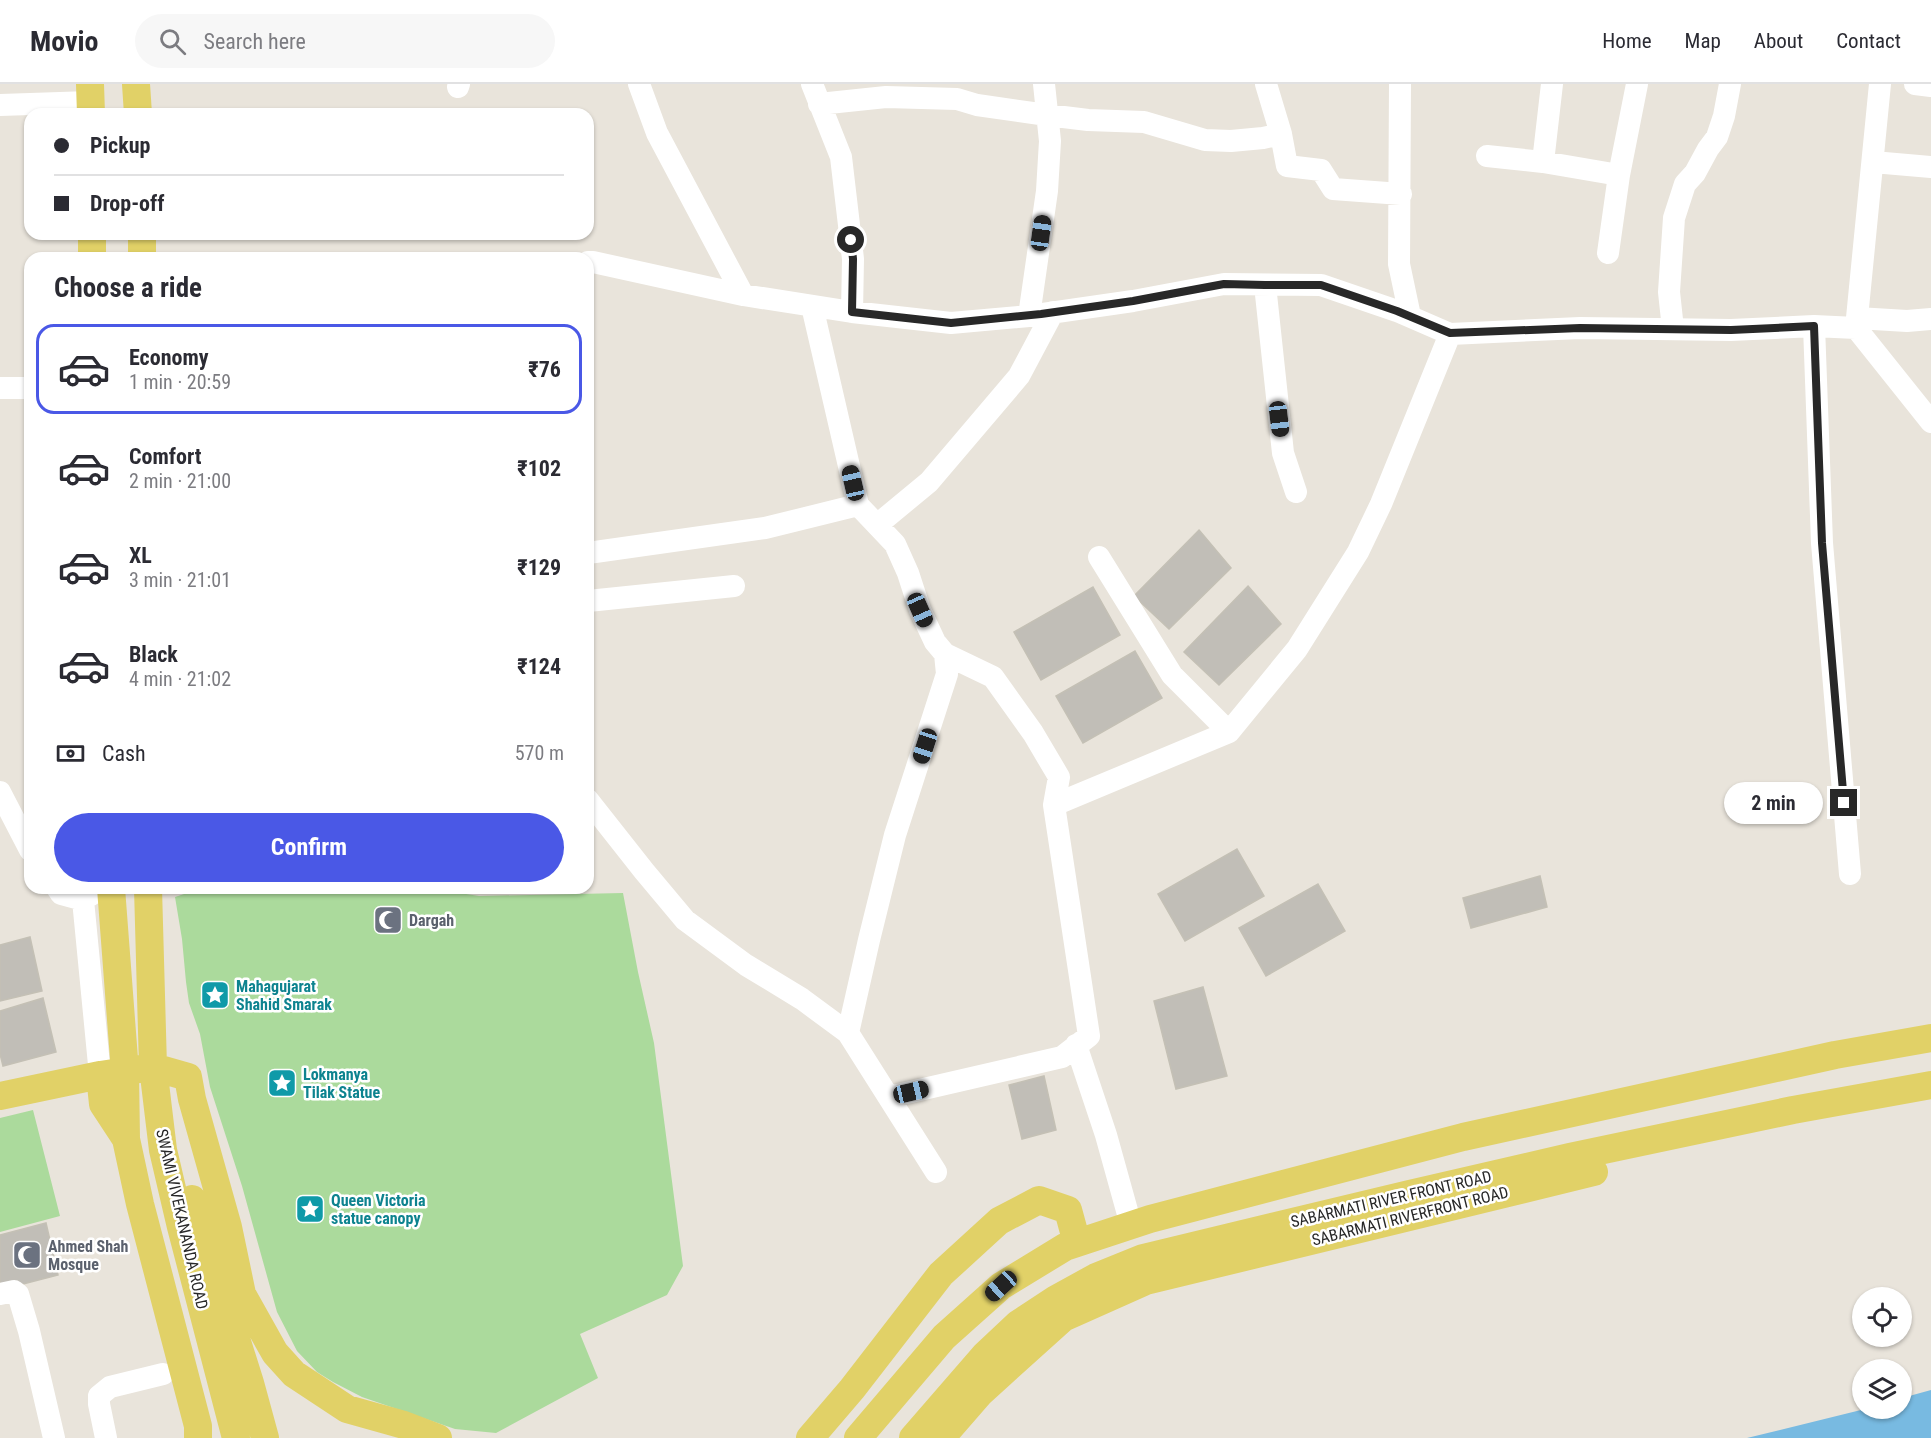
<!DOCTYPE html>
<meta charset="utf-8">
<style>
:root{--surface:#fff;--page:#f7f7f7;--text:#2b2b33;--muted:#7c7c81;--line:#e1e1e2;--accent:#4a58e6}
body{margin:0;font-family:"Roboto Condensed",sans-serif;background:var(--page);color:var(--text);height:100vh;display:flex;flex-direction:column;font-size:22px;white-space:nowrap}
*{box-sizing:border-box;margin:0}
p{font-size:20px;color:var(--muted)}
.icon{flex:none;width:33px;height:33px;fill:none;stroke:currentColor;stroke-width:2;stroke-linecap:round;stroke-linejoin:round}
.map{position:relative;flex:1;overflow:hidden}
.details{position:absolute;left:24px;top:168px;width:570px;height:642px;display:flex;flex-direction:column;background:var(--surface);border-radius:18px;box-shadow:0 2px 4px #0004}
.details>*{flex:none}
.hud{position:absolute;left:24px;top:24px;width:570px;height:132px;border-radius:18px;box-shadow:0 2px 4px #0004;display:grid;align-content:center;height:132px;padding:0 30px;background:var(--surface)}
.controls{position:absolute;left:1852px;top:1203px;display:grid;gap:12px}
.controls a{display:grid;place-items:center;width:60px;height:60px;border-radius:50%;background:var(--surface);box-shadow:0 2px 4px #0004;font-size:30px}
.end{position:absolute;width:27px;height:27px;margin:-14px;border:8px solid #282828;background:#fff;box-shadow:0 0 0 3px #fff}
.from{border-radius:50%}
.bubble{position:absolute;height:42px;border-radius:21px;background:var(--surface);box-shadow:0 2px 4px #0004;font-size:20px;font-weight:700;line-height:42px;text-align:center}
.car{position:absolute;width:18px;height:36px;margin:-18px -9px;border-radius:8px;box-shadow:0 0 4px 2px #0007;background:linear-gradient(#222 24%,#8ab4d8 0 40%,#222 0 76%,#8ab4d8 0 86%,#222 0)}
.hud b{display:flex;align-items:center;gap:21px;height:57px;font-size:22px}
.hud b+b{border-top:2px solid var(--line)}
.hud i{width:15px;height:15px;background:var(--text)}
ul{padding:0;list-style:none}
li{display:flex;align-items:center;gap:18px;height:90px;margin:0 12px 9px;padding:0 18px;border:3px solid transparent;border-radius:18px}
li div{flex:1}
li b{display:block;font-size:22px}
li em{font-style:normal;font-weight:700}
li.active{border-color:var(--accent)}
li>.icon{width:54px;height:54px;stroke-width:1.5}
h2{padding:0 30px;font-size:27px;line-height:72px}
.pay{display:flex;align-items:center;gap:15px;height:66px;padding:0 30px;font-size:22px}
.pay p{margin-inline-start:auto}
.cta{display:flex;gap:12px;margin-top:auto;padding:12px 30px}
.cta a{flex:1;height:69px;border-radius:36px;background:var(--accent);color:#fff;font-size:24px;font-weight:700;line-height:69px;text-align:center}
header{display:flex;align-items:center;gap:36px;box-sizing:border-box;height:84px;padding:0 30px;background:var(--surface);border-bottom:2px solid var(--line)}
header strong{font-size:28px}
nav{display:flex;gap:33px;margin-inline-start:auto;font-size:21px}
.search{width:420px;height:54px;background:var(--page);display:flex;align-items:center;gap:15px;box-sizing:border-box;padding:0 21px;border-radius:33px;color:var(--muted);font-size:22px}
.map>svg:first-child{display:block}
.green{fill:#abda9c}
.water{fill:#78bae1}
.building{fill:#c1beb7;stroke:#c4c0b5;stroke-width:1.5}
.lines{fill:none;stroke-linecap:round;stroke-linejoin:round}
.minor{stroke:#fff;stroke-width:22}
.major{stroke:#e1d167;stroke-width:28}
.route{stroke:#282828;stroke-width:8}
.labels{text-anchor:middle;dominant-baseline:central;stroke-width:5;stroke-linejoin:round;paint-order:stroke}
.worship-label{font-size:16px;font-weight:bold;fill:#5b616d;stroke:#fff;text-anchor:start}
.culture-label{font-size:16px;font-weight:bold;fill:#0d838f;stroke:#fff;text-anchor:start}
.street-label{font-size:16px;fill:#282828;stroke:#fff}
</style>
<header>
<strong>Movio</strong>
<div class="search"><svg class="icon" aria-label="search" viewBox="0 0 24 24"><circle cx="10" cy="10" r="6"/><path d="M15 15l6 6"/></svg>Search here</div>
<nav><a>Home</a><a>Map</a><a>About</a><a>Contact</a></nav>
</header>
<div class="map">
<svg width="1931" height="1354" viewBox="0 0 1931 1354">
<rect width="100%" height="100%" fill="#e9e4db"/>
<path class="green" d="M 202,804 L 428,804 L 479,812 L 623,809 L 638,888 L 654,959 L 683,1182 L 667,1211 L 580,1250 L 598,1294 L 496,1349 L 455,1345 L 362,1313 L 333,1298 L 317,1288 L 297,1267 L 277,1228 L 242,1102 L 210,1003 L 200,950 L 189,919 L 186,898 L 182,855 L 175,813 Z
M 33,1026 L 60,1132 L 0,1148 L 0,1034 Z"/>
<path class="water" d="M 1931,1306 L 1931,1354 L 1747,1354 L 1865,1325 L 1902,1324 L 1902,1314 Z"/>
<path class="building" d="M 1199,446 L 1231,484 L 1169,545 L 1134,512 Z
M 1248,502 L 1281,540 L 1219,601 L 1184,568 Z
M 1093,503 L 1120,551 L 1041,596 L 1014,548 Z
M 1135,567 L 1162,614 L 1083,659 L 1056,612 Z
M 1237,765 L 1264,812 L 1185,857 L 1158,810 Z
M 1540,792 L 1547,823 L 1471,844 L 1463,814 Z
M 1318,800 L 1345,847 L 1266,892 L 1239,844 Z
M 30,853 L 42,907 L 0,917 L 0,861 Z
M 1203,903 L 1227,992 L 1176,1005 L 1154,917 Z
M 43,914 L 56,968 L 3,982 L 0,970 L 0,927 Z
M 1044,992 L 1056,1046 L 1022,1055 L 1009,1001 Z
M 46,1139 L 58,1191 L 0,1206 L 0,1151 Z"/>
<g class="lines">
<path class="minor" d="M 639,0 L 657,49 L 743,211
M 812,0 L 841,73 L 853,175 L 852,228
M 1266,0 L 1281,50 L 1287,82 L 1321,86 L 1333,105 L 1401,110
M 1400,0 L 1399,180 L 1410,232
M 1915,0 L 1931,2
M 458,3 L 459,0
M 819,20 L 886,13 L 957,15 L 977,21 L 1047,31 L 1088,36 L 1144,38 L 1205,56 L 1231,57 L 1263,54 L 1281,50
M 0,21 L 90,18
M 1487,72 L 1543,78 L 1619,91
M 1543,78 L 1552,0
M 1873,78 L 1931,83
M 1608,169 L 1619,91 L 1637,0
M 588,178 L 593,178 L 743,211 L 852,228 L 951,239 L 1029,232 L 1133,217 L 1224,200 L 1321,201 L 1397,227 L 1450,250 L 1580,244 L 1731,246 L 1814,242 L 1856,244 L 1931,338
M 1265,201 L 1283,369 L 1296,408
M 1029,232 L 1047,107 L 1050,57 L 1044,0
M 1857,234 L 1907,237 L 1931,235
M 1814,242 L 1822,459 L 1850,790
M 1856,244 L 1880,0
M 1673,245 L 1669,208 L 1674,134 L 1685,100 L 1695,89 L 1708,65 L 1717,53 L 1724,32 L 1730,0
M 0,304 L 30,304
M 858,421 L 895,460 L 908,489 L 920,526 L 935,558 L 945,570 L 993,593 L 1033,649 L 1059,693 L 1054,721 L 1089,952 L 1062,973 L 889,1013
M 877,441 L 929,398 L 1019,292 L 1053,228
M 588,469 L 765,444 L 858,421 L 812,222
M 588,517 L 734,502
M 1229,648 L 1297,565 L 1358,468 L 1381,420 L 1450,250
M 0,708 L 30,766
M 588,716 L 644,787 L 685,836 L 746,881 L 802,915 L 848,949 L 936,1088
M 1054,721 L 1229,648 L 1172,591 L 1099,473
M 57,804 L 61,810 L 83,816 L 94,809
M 83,816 L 100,991
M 848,949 L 869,856 L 895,751 L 947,590 L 945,570
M 1076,961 L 1106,1051 L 1131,1141
M 0,1210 L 14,1207 L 18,1210 L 29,1247 L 54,1354
M 106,1354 L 99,1320 L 99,1312 L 110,1303 L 163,1290"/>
<path class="major" d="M 90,0 L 91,30
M 136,0 L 138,30
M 92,150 L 92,174
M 142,150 L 142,174
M 111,804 L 125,988 L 126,1055 L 140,1120 L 198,1342 L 198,1354
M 148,804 L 153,983 L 163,1066 L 181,1143 L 236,1354
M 100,991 L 103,1020 L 126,1055
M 0,1012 L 100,991 L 153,983 L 188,993 L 192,1015 L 228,1143 L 242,1210 L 275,1269 L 294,1290 L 347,1325 L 404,1341 L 438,1354
M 192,1115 L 250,1299 L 265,1354
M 810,1354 L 852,1305 L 941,1190 L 999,1137 L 1039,1116 L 1068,1126 L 1077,1159
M 858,1354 L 944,1253 L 1001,1202 L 1065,1163 L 1150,1135 L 1463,1053 L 1835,971 L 1931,954
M 913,1354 L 985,1271 L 1018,1240 L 1056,1215 L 1096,1193 L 1143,1174 L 1409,1110 L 1570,1073 L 1793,1026 L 1931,1001
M 941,1354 L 980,1309 L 1063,1234 L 1146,1197 L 1594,1088"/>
</g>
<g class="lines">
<path class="route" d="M 851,156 L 853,175 L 852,228 L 951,239 L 1041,230 L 1133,217 L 1224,200 L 1265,201 L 1321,201 L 1397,227 L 1450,249 L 1580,244 L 1731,246 L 1814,242 L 1822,459 L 1844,719"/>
</g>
<defs>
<g id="mosque-square" transform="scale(1.5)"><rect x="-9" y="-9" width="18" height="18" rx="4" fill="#6b7280" stroke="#fff"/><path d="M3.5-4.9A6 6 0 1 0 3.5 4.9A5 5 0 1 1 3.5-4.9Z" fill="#fff"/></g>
<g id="sight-square" transform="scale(1.5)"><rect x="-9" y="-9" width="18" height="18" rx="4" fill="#0f9aa8" stroke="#fff"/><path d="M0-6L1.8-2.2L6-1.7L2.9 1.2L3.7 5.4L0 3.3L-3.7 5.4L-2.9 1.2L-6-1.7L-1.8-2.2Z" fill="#fff"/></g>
</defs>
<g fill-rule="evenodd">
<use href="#mosque-square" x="388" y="836"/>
<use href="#sight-square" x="215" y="911"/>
<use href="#sight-square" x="282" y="999"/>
<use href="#sight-square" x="310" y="1125"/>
<use href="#mosque-square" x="27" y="1171"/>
</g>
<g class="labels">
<g class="worship-label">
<text x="409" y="836">Dargah</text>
<text x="48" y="1162">Ahmed Shah<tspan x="48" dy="18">Mosque</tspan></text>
</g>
<g class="culture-label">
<text x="236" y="902">Mahagujarat<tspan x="236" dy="18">Shahid Smarak</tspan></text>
<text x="303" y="990">Lokmanya<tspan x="303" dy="18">Tilak Statue</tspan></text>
<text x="331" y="1116">Queen Victoria<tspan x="331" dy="18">statue canopy</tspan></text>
</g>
<g class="street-label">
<text transform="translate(1391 1115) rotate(-13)">SABARMATI RIVER FRONT ROAD</text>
<text transform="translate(1410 1132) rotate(-14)">SABARMATI RIVERFRONT ROAD</text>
<text transform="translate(182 1135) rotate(77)">SWAMI VIVEKANANDA ROAD</text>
</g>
</g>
</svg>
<div class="controls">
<a><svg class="icon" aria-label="locate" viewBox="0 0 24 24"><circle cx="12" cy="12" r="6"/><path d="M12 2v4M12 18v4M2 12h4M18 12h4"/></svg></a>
<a><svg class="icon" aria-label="layers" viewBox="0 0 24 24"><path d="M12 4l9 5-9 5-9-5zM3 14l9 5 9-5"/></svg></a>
</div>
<i class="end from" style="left:851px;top:156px"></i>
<i class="end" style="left:1844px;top:719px"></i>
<div class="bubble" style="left:1724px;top:698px;width:99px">2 min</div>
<i class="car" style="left:1041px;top:149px;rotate:8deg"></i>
<i class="car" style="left:1279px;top:335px;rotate:173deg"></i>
<i class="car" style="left:853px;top:399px;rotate:347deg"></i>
<i class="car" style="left:920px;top:526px;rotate:156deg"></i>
<i class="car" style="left:925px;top:662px;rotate:198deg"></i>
<i class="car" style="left:911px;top:1008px;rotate:77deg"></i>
<i class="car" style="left:1001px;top:1202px;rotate:228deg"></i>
<div class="hud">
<b><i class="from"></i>Pickup</b>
<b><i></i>Drop-off</b>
</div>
<section class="details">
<h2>Choose a ride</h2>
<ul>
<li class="active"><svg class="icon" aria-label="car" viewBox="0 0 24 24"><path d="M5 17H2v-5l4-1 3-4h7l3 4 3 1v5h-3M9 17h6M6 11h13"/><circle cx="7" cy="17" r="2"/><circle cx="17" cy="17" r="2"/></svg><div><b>Economy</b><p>1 min · 20:59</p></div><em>₹76</em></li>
<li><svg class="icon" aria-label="car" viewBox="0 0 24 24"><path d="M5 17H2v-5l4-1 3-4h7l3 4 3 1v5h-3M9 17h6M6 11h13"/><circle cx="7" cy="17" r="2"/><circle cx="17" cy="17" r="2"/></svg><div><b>Comfort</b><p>2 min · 21:00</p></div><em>₹102</em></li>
<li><svg class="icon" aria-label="car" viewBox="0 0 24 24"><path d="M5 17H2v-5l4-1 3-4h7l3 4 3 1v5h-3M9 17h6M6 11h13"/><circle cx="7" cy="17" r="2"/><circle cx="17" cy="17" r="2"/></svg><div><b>XL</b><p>3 min · 21:01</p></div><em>₹129</em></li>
<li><svg class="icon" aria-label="car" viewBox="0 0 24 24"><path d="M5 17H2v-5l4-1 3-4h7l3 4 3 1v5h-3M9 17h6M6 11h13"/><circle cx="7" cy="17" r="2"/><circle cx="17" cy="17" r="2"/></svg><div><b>Black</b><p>4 min · 21:02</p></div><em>₹124</em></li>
</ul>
<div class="pay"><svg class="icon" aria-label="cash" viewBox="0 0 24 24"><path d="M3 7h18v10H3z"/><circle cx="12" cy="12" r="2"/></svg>Cash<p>570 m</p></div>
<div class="cta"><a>Confirm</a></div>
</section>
</div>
